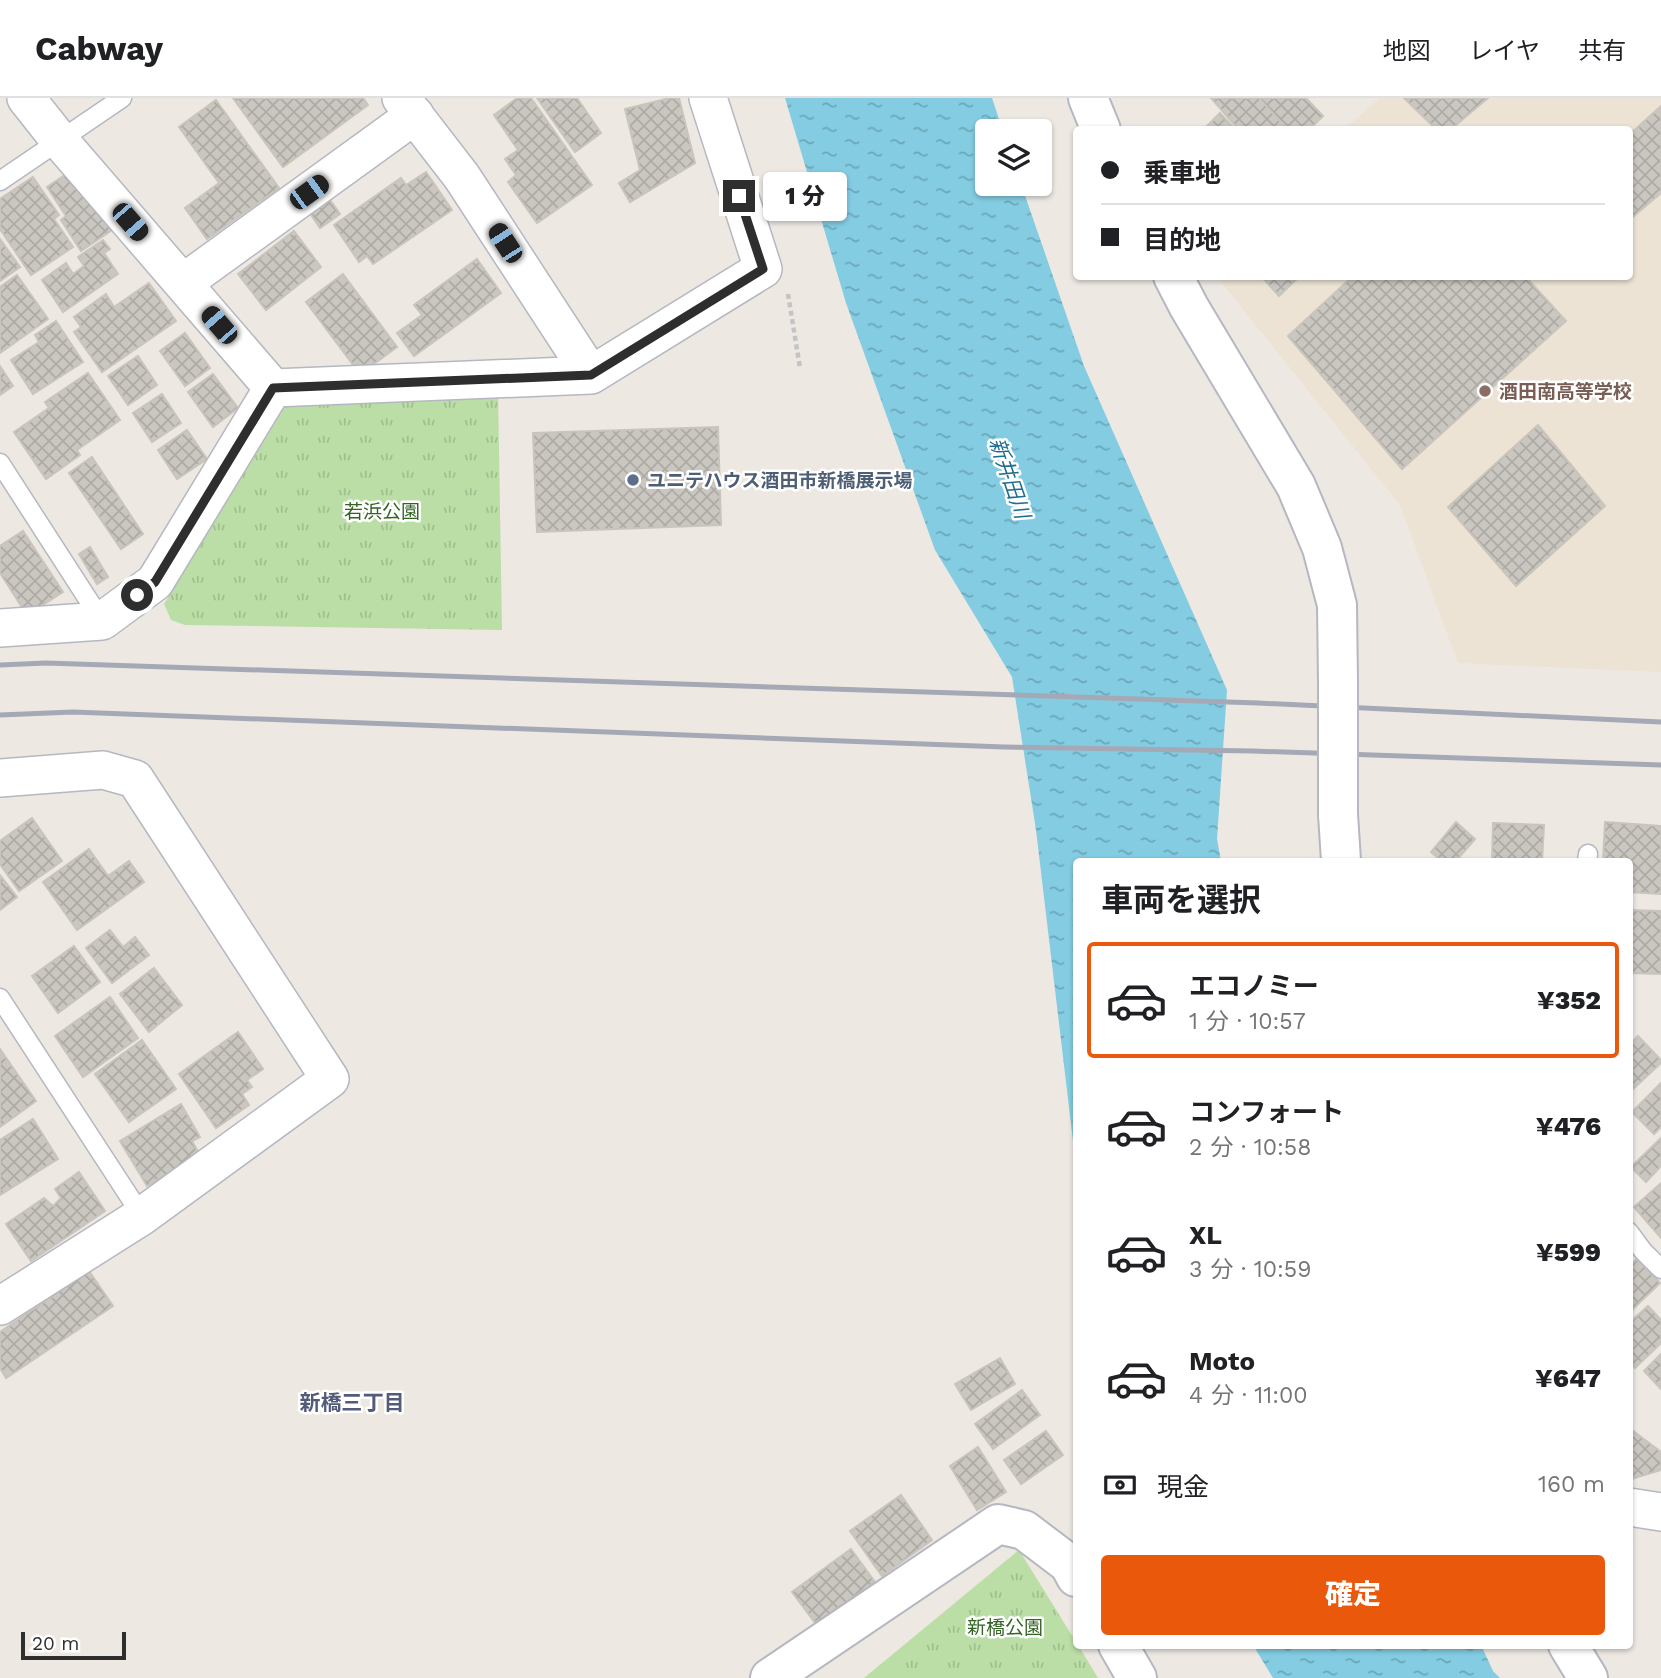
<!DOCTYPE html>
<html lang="ja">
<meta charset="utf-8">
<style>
:root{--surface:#fff;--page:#f6f6f6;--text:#202124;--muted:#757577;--line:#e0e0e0;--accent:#ea580c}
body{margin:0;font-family:"Work Sans","Noto Sans JP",sans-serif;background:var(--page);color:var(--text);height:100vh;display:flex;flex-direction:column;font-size:26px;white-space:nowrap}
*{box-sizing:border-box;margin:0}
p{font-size:23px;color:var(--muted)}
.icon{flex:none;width:38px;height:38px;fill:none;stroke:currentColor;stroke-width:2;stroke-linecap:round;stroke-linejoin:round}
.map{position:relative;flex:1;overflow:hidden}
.details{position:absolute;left:1073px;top:760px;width:560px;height:791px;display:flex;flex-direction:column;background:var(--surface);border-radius:7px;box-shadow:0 2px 5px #0004}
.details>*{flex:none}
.banner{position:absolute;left:1073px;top:28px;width:560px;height:154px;border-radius:7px;box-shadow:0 2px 5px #0004;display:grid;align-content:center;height:154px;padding:0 28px;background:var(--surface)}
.tools{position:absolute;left:975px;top:21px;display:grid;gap:14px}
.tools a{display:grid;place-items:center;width:77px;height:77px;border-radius:7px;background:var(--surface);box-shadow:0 2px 5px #0004;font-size:35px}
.scale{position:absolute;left:21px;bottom:18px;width:105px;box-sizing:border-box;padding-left:7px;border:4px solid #2e2e2e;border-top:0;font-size:19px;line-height:24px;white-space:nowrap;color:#2e2e2e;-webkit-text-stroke:5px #fff;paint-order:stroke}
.end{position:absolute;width:32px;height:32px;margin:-16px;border:9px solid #2e2e2e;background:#fff;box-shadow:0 0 0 4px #fff}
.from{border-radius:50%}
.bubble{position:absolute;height:49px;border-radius:7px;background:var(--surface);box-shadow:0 2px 5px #0004;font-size:23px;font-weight:800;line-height:49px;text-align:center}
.car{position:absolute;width:21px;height:42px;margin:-21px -10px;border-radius:9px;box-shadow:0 0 5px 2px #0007;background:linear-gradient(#222 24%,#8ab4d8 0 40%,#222 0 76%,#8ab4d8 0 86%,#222 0)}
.banner b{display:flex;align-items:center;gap:24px;height:66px;font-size:26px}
.banner b+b{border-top:2px solid var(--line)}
.banner i{width:18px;height:18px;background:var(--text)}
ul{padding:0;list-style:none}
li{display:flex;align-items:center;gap:21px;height:116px;margin:0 14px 10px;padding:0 14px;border:4px solid transparent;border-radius:7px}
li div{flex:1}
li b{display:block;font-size:26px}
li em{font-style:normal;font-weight:800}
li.active{border-color:var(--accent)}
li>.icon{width:63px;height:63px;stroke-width:1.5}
h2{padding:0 28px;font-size:32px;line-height:84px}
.pay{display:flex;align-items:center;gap:18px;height:77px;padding:0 28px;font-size:26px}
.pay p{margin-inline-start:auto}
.primary-button{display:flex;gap:14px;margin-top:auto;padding:14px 28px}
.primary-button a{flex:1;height:80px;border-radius:7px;background:var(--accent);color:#fff;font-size:28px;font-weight:800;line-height:80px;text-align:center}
header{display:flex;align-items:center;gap:42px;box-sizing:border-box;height:98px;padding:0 35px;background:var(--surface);border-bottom:2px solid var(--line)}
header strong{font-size:33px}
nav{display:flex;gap:38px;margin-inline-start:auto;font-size:24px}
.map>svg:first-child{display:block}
.education{fill:#ece3d4}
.park{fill:url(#park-tufts)}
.water{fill:url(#water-ripples)}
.building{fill:url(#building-cross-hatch);stroke:#c9c4bc;stroke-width:2}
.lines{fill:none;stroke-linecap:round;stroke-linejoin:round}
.lane-casing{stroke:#b5b8c0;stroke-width:21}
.street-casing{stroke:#b5b8c0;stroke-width:40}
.secondary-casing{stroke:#b5b8c0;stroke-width:42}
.path{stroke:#c4c4c4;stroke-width:4.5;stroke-dasharray:5 3.5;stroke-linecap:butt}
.lane{stroke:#fff;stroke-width:18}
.street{stroke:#fff;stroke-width:37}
.secondary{stroke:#fff;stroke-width:38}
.rail{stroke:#a5a8b5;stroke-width:5}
.secondary-bridge-casing{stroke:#b5b8c0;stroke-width:42;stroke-linecap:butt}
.secondary-bridge{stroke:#fff;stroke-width:38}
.route{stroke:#2e2e2e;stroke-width:9}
.education-dot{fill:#8d6e63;stroke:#fff;stroke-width:2.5}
.service-dot{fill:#5c6f8a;stroke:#fff;stroke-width:2.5}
.labels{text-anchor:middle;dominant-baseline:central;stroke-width:5;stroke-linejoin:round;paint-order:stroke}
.education-label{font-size:19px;font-weight:bold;fill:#785e54;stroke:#fff;text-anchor:start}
.service-label{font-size:19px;font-weight:bold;fill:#4e5e75;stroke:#fff;text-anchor:start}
.park-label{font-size:19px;fill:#346424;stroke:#fff}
.water-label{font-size:21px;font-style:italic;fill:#1e6e91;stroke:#fff}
.neighbourhood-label{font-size:21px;font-weight:bold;fill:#535b7a;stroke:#fff}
</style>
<header>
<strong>Cabway</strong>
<nav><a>地図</a><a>レイヤ</a><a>共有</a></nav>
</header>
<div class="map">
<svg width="1661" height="1580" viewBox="0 0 1661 1580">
<defs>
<pattern id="park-tufts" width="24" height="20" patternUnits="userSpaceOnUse" patternTransform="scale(1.75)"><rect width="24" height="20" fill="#bbdda6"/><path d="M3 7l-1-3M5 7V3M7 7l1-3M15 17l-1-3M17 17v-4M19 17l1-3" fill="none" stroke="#a1be8f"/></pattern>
<pattern id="water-ripples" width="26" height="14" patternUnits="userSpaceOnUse" patternTransform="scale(1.75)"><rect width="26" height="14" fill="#83cce2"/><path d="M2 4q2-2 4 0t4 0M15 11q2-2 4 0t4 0" fill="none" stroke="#6ca6b8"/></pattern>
<pattern id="building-cross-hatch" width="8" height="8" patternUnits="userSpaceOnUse" patternTransform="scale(1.75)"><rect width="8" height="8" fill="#cac6c0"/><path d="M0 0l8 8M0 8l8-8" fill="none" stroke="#aeaaa5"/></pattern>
</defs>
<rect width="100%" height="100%" fill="#ede8e2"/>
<path class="education" d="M 1380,0 L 1661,0 L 1661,574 L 1458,565 L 1400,407 L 1217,179 L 1629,178 L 1629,32 L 1345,31 Z"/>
<path class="park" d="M 498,293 L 502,532 L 185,527 L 171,522 L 164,506 L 291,299 Z
M 1019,1452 L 1076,1544 L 1076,1547 L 1078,1547 L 1098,1580 L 864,1580 Z"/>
<path class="water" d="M 785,0 L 992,0 L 1003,33 L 987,33 L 987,86 L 1021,86 L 1084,268 L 1227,592 L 1217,741 L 1221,763 L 1076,763 L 1076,1068 L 1036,732 L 1012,579 L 935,452 L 846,205 Z
M 1253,1547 L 1481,1547 L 1493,1573 L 1500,1580 L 1273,1580 Z"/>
<path class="building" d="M 233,0 L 363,0 L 368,7 L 283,69 Z
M 517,0 L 531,0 L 592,87 L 537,125 L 508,84 L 516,77 L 505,61 L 518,52 L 494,17 Z
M 537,0 L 577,0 L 601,35 L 575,54 Z
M 670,0 L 679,0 L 695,65 L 630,104 L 619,85 L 640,72 L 625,11 Z
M 1211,0 L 1259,0 L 1288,32 L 1239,32 Z
M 1259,0 L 1306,0 L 1323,18 L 1309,32 L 1288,32 Z
M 1404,0 L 1488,0 L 1450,32 L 1437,32 Z
M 216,2 L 279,90 L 207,141 L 185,110 L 219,85 L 179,29 Z
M 1661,8 L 1661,95 L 1629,122 L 1629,37 Z
M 1220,15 L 1236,32 L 1203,32 Z
M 426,74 L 452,112 L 373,166 L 367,158 L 359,164 L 334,127 L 401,80 L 406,87 Z
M 68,75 L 84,100 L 98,91 L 121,126 L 81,153 L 61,122 L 66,118 L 47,89 Z
M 33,79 L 59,117 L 54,121 L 73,149 L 31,177 L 0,131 L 0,101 Z
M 328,99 L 340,116 L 320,130 L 308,112 Z
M 294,133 L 321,169 L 266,212 L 238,176 Z
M 0,141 L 20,169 L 0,183 Z
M 103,142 L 110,151 L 104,155 L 118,176 L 63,214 L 42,182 L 66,165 L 73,176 L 84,168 L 78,159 Z
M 477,161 L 501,195 L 414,258 L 397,235 L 422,217 L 414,207 Z
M 343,176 L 397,249 L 360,276 L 306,204 Z
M 17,177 L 48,221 L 0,255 L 0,189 Z
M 1261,178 L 1300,178 L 1279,198 Z
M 1353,178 L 1525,178 L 1566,223 L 1402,371 L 1288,238 Z
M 149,185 L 176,223 L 102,274 L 74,234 L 81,229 L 74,219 L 106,196 L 114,209 Z
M 56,223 L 83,264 L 33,296 L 11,262 L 39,244 L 35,237 Z
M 185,235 L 210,270 L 185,288 L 160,253 Z
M 138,258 L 157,287 L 128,307 L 108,278 Z
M 0,268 L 13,288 L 0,297 Z
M 88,275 L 120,322 L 77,352 L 80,357 L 46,381 L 14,334 L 49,310 L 45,304 Z
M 213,276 L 238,310 L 213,329 L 188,294 Z
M 162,296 L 181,325 L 152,344 L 133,315 Z
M 1538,327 L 1605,408 L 1516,488 L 1448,409 Z
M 718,329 L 721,427 L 537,434 L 533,335 Z
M 187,332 L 207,361 L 177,381 L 158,352 Z
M 92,359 L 143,436 L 121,451 L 69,375 Z
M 23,433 L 63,494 L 27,517 L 0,475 L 0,448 Z
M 90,449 L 108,479 L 97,486 L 79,456 Z
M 32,720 L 62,763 L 19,793 L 0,766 L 0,743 Z
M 1456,724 L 1475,741 L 1456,763 L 1442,763 L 1431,754 Z
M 1605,724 L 1661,728 L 1661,796 L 1629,794 L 1629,763 L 1603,763 Z
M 1493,725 L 1544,727 L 1542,763 L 1492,763 Z
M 89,751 L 108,778 L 129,763 L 144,784 L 77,832 L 43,784 Z
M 0,777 L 17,799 L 0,812 Z
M 1629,812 L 1661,813 L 1661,876 L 1629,875 Z
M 110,832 L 123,849 L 135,839 L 149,857 L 112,885 L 86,850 Z
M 74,848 L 100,884 L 58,915 L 32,878 Z
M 154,870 L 182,907 L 149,934 L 120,896 Z
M 110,899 L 138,940 L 83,979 L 55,938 Z
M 238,934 L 263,971 L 247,982 L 252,989 L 242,996 L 249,1007 L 216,1030 L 179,976 Z
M 1638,938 L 1661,962 L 1661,965 L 1629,995 L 1629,947 Z
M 142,942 L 176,991 L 129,1024 L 95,976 Z
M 0,951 L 36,1003 L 0,1029 Z
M 1661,985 L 1661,1029 L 1654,1036 L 1632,1014 Z
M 181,1006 L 200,1039 L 192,1043 L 200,1057 L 147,1088 L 120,1043 Z
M 33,1021 L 58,1061 L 0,1097 L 0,1042 Z
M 1661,1040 L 1661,1068 L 1646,1084 L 1631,1069 Z
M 79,1074 L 105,1113 L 31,1163 L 6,1126 L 44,1100 L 53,1108 L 61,1100 L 55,1091 Z
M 1661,1085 L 1661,1140 L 1634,1109 Z
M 1637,1161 L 1660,1185 L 1629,1215 L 1629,1168 Z
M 89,1173 L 113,1208 L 6,1280 L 0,1270 L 0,1234 Z
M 1648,1208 L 1661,1222 L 1661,1245 L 1635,1270 L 1629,1264 L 1629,1225 Z
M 1661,1256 L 1661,1291 L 1644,1273 Z
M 1000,1260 L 1015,1286 L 971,1312 L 955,1286 Z
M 1022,1292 L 1040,1317 L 993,1351 L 975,1326 Z
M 1632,1332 L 1661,1354 L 1661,1372 L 1631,1381 L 1629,1379 L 1629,1335 Z
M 1046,1333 L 1063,1357 L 1021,1386 L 1004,1362 Z
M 978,1349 L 1006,1394 L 977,1412 L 950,1368 Z
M 901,1397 L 932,1442 L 882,1478 L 850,1433 Z
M 851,1451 L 875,1484 L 816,1526 L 792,1494 Z"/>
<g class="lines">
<g class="lane-casing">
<path id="lane" d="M 0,83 L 122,0
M 0,365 L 102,523
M 1587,763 L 1588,756
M 0,900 L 142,1118
M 1629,1134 L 1643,1153 L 1661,1171"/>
</g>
<g class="street-casing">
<path id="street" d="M 26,0 L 60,43 L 273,290
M 183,185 L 415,17
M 591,277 L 763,171 L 708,0
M 273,290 L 591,277 L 462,79 L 401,0
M 0,530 L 102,523 L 155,484 L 273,290
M 0,680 L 103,672 L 135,681 L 330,981 L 142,1118 L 0,1208
M 1629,1409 L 1661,1414"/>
</g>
<g class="secondary-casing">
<path id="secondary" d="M 1088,0 L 1101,32
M 1173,178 L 1189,209 L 1296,388 L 1322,450 L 1337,507 L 1338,585
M 1338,716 L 1341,763
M 1118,1547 L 1137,1580
M 1568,1547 L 1588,1580
M 770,1580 L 998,1426 L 1024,1432 L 1069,1466 L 1076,1479"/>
</g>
<path class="path" d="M 788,196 L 800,270"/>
<use href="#lane" class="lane"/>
<use href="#street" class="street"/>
<use href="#secondary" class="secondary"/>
<path class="rail" d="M 0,567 L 46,565 L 1258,605 L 1661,624
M 0,617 L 73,614 L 1004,649 L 1253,653 L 1661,667"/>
<g class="secondary-bridge-casing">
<path id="secondary-bridge" d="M 1338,716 L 1338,585"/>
</g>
<use href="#secondary-bridge" class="secondary-bridge"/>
</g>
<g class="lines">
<path class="route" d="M 137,497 L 155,484 L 273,290 L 591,277 L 763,171 L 739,98"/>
</g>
<circle class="education-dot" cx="1485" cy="293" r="7"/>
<circle class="service-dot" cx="633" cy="382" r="7"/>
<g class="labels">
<g class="education-label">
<text x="1499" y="293">酒田南高等学校</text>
</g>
<g class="service-label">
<text x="647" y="382">ユニテハウス酒田市新橋展示場</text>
</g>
<g class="park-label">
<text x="382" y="413">若浜公園</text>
<text x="1005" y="1529">新橋公園</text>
</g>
<g class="water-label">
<text transform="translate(1010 380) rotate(71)">新井田川</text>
</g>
<g class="neighbourhood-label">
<text x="352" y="1304">新橋三丁目</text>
</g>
</g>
</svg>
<div class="tools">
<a><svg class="icon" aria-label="layers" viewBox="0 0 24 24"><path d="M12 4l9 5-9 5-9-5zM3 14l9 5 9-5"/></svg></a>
</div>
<div class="scale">20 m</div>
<i class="end from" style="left:137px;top:497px"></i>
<i class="end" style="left:739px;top:98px"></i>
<div class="bubble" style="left:763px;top:74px;width:84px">1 分</div>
<i class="car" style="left:309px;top:94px;rotate:54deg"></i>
<i class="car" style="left:130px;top:124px;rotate:139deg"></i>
<i class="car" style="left:505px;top:145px;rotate:327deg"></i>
<i class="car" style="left:219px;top:227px;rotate:319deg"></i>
<div class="banner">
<b><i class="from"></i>乗車地</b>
<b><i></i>目的地</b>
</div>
<section class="details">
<h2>車両を選択</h2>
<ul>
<li class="active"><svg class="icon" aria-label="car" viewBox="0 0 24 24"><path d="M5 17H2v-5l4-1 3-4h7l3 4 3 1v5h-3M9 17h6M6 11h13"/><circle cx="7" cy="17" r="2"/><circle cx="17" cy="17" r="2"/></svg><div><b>エコノミー</b><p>1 分 · 10:57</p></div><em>¥352</em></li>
<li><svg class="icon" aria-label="car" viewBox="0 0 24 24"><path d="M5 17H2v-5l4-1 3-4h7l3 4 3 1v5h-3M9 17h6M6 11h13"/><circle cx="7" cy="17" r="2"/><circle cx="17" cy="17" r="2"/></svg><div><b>コンフォート</b><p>2 分 · 10:58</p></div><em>¥476</em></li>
<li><svg class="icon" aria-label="car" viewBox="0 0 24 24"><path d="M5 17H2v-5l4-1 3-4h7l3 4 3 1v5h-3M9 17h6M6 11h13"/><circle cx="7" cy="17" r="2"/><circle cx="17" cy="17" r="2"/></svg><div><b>XL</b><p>3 分 · 10:59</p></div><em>¥599</em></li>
<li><svg class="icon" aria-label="car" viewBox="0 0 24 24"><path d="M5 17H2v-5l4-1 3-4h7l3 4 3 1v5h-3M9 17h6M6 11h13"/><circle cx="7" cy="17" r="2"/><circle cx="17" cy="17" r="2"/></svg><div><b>Moto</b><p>4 分 · 11:00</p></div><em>¥647</em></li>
</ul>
<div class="pay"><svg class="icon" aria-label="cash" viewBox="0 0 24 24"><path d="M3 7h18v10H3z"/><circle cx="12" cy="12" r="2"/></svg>現金<p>160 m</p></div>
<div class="primary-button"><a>確定</a></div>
</section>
</div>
